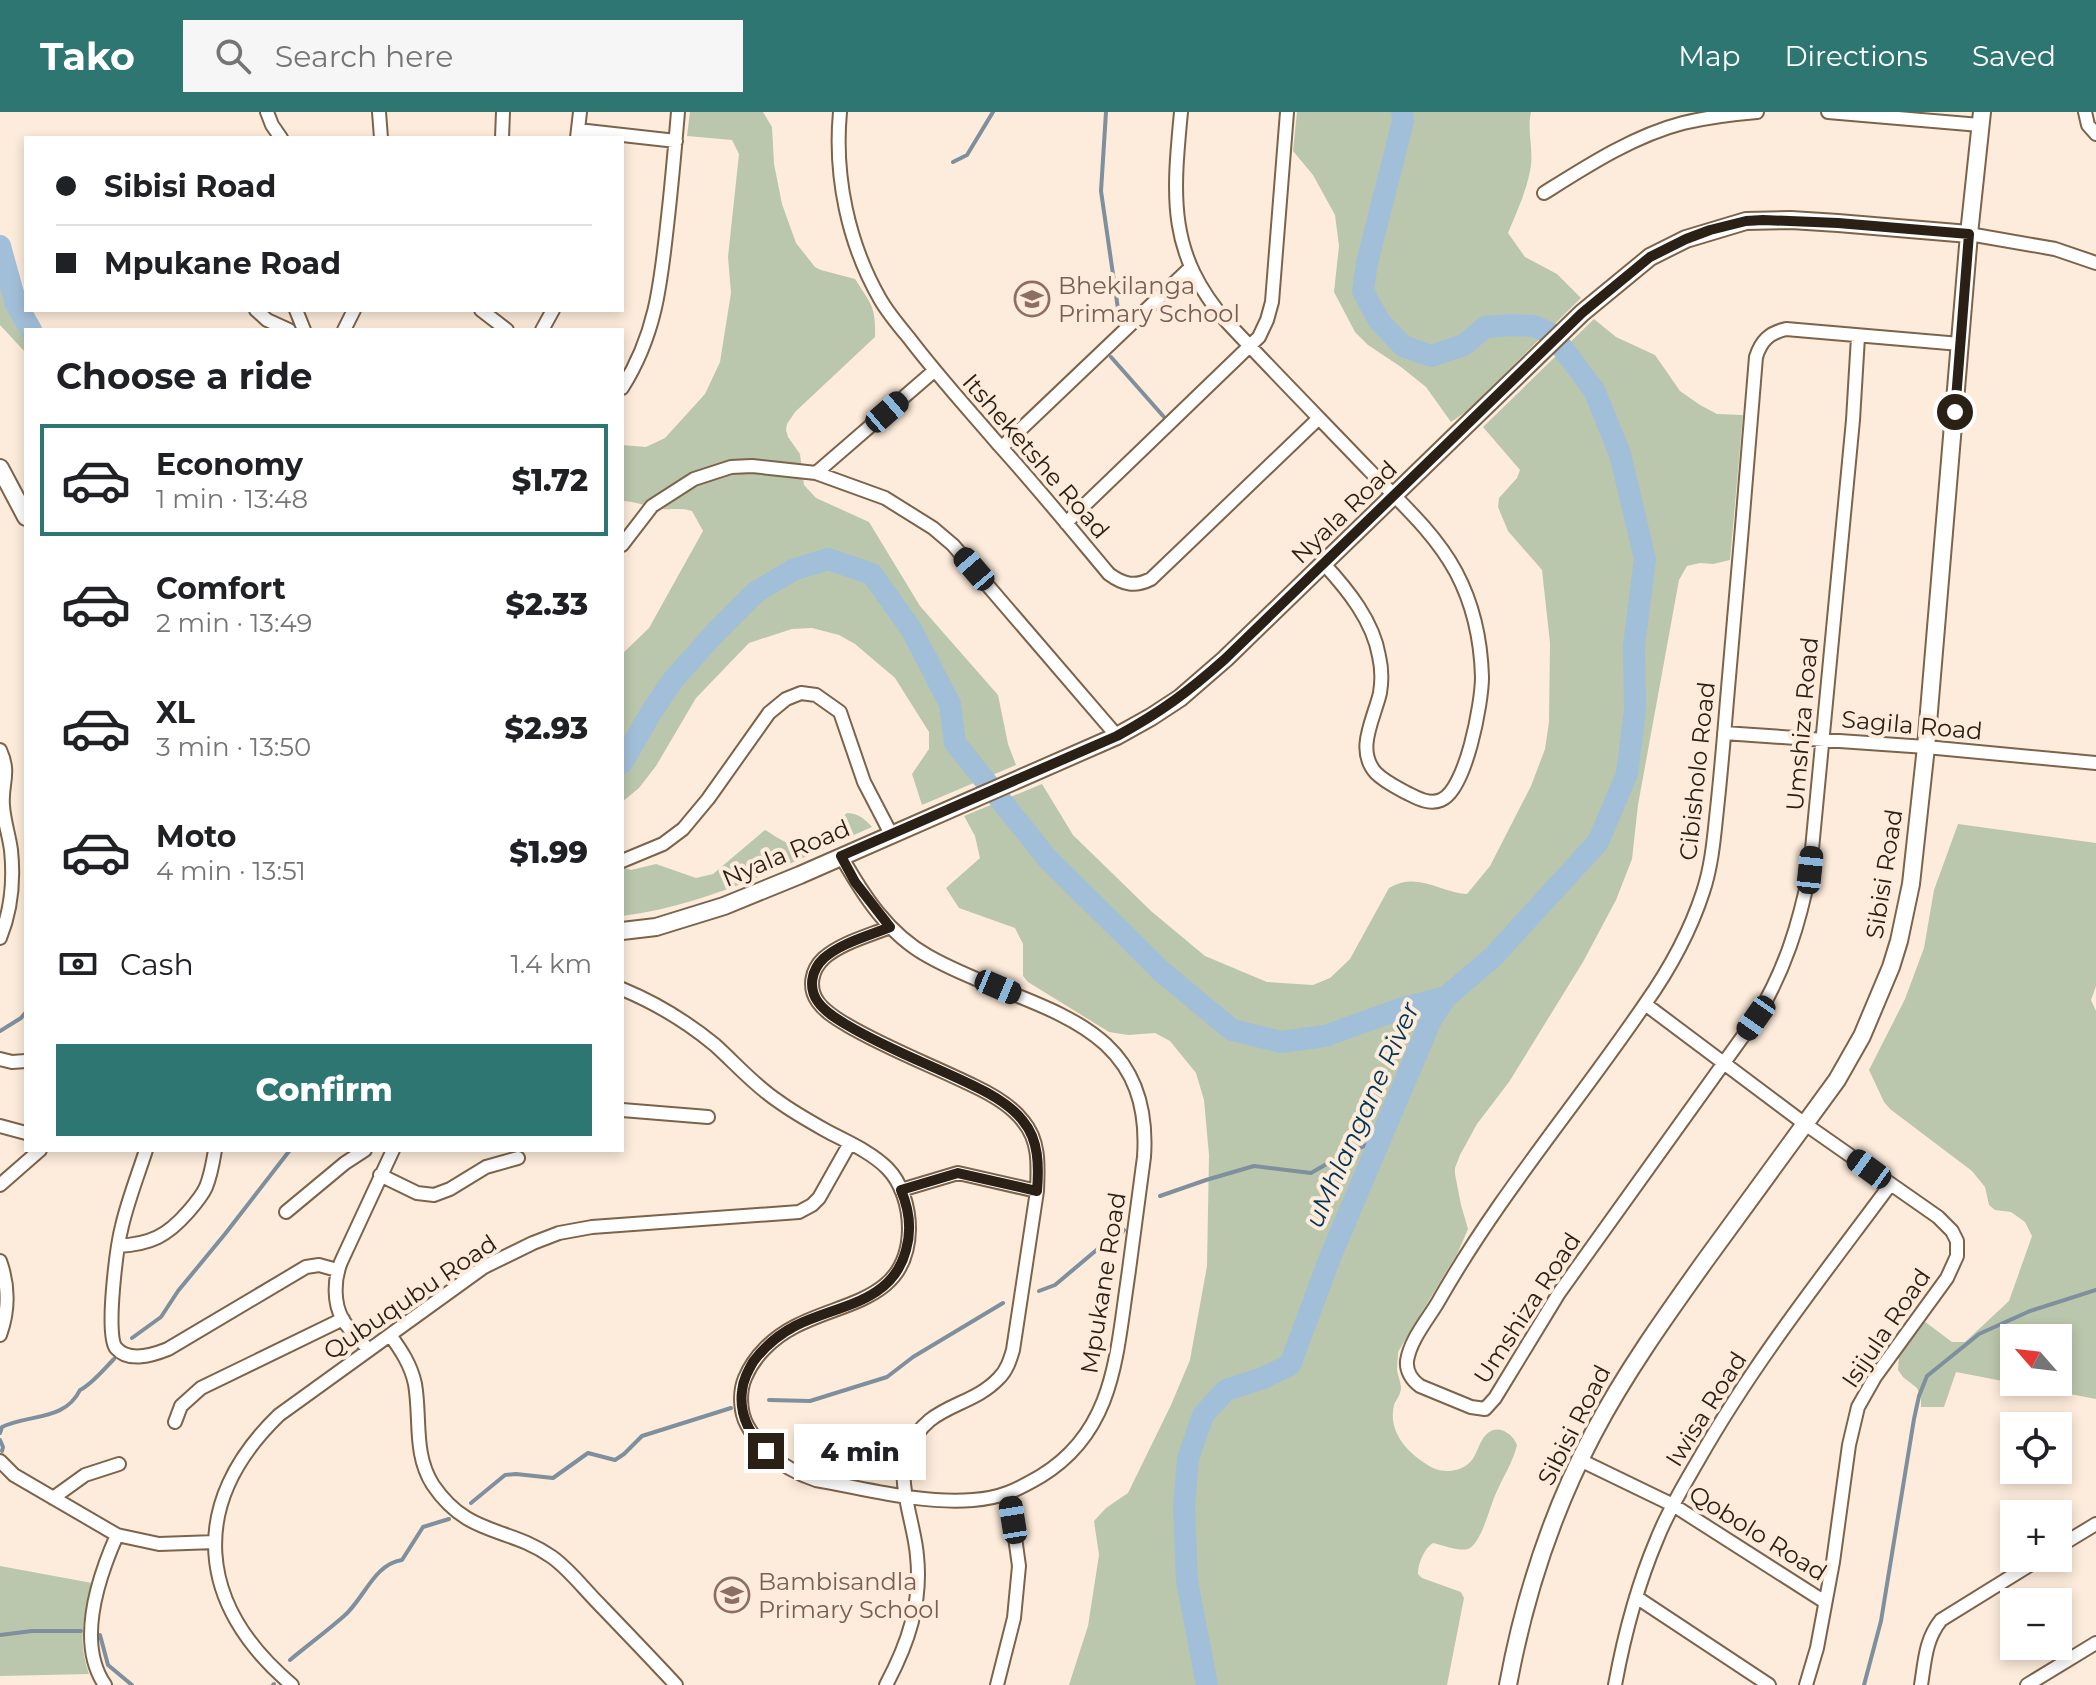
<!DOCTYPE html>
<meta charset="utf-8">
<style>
:root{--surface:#fff;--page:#f6f6f6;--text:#202124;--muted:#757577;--line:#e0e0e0;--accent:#2e7672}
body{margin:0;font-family:Montserrat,sans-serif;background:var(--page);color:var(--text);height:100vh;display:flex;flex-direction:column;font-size:30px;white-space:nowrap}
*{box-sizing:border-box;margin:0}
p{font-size:26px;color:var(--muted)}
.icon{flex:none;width:44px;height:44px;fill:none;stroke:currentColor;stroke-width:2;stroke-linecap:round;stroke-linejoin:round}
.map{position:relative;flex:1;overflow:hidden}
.sheet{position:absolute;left:24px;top:216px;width:600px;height:824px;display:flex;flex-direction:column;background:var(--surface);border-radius:0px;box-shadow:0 4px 12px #0003}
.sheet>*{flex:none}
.hud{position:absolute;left:24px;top:24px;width:600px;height:176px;border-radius:0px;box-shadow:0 4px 12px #0003;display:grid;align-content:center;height:176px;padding:0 32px;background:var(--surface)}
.needle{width:52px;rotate:298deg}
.buttons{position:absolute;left:2000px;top:1212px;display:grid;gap:16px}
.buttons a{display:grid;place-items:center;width:72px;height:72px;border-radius:0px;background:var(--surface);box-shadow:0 4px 12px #0003;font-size:40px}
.end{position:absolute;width:36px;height:36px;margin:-18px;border:10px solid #2b2016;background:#fff;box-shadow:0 0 0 4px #fff}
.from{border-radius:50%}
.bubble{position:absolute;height:56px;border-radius:0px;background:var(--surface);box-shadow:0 4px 12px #0003;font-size:26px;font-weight:800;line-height:56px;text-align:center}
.car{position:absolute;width:24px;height:48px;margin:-24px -12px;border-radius:10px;box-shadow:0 0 6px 2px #0007;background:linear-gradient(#222 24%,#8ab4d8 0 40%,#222 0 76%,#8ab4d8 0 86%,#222 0)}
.hud b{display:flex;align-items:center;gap:28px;height:76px;font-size:30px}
.hud b+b{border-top:2px solid var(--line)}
.hud i{width:20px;height:20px;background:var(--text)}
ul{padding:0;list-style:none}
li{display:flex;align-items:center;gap:24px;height:112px;margin:0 16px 12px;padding:0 16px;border:4px solid transparent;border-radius:0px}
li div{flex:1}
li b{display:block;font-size:30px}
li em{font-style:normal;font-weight:800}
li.current{border-color:var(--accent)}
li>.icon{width:72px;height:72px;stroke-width:1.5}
h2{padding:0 32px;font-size:36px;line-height:96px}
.pay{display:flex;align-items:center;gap:20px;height:88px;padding:0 32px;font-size:30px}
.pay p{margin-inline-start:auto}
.primary-button{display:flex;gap:16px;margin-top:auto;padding:16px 32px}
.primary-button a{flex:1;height:92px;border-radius:0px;background:var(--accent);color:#fff;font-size:32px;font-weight:800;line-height:92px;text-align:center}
header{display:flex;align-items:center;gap:48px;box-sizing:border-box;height:112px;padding:0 40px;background:var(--accent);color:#fff}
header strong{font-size:38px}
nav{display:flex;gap:44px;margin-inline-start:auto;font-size:28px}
.search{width:560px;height:72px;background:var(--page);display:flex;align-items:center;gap:20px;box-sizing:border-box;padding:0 28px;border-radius:0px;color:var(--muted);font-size:30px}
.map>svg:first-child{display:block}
.green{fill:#bac7ac;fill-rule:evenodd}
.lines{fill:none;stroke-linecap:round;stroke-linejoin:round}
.stream{stroke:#7e8f9e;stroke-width:4}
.river{stroke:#a2bfd9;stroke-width:22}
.street-casing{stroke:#7c634a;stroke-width:16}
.secondary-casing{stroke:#7c634a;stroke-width:20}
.street{stroke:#fff;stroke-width:12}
.secondary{stroke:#fff;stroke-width:16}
.route{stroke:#2b2016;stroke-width:10}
.labels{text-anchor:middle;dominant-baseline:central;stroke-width:8;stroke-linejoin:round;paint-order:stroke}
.education-label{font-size:24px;fill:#785e54;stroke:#fdecdb;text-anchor:start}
.street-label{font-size:24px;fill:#2b2016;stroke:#fdecdb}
.water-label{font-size:26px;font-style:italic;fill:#023456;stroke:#fdecdb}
</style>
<header>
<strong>Tako</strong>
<div class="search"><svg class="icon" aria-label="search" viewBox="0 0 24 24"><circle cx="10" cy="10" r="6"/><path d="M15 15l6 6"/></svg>Search here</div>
<nav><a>Map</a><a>Directions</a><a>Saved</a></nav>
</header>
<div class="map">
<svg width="2096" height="1573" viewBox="0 0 2096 1573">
<rect width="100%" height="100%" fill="#fdecdb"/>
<path class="green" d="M 690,0 L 763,0 L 772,15 L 774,52 L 782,92 L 796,131 L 815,155 L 821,158 L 855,167 C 871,192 876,194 875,225 L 795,300 L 787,312 L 786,318 L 788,325 L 800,342 L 804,373 L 816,386 L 869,410 L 920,494 L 998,583 L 1008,632 L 1016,653 L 922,693 L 912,662 L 929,637 L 929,620 L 895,566 L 855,532 L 839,523 L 812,516 L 792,517 L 749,531 L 696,586 L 656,654 L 639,676 L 622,690 L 622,542 L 649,516 L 703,419 L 692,399 C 678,395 669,399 657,396 C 645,394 634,389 622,389 L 622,333 L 646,335 L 665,326 L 705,282 L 720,250 L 731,181 L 728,145 L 739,42 L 732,28 L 687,24 Z
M 1297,0 L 1531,0 C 1527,17 1533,35 1531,53 C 1528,76 1517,99 1508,121 L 1525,145 L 1557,162 L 1581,186 L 1467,299 L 1451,310 L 1426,275 L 1401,255 L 1368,233 L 1355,220 L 1334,180 L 1339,134 L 1335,103 L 1313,63 L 1293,39 Z
M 0,143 L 26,189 L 26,198 L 31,198 L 43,218 L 26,218 L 26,241 L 0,213 Z
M 1594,207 L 1616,225 L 1655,243 L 1680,279 L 1700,293 L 1717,302 L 1743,303 L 1730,448 L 1713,452 L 1700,451 L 1691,453 L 1687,454 L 1679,468 L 1638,693 L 1632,747 L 1616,788 L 1583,850 L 1509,970 L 1477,1012 L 1460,1043 L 1455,1056 L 1455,1062 L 1461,1093 L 1468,1117 L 1458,1140 L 1398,1240 C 1398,1246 1397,1252 1397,1258 C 1398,1264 1401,1271 1401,1276 C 1401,1282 1396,1288 1394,1293 C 1387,1322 1411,1344 1433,1356 C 1443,1361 1459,1360 1468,1352 C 1479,1344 1478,1324 1493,1318 C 1503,1315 1514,1324 1517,1333 C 1513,1350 1504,1363 1497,1379 C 1490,1393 1483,1427 1470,1436 C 1462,1441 1443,1433 1433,1431 C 1424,1437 1418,1451 1418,1462 L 1422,1466 L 1461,1480 L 1464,1486 L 1447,1573 L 1069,1573 L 1088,1514 L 1099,1443 L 1094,1409 L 1106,1396 L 1128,1381 L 1171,1293 L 1190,1248 L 1207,1154 L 1209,1043 L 1204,988 L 1196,961 L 1170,929 L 1155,921 L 1128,923 L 1109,920 L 1028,870 L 1023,864 L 1023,832 L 1015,816 L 959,796 L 946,776 L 980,746 L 975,724 L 964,704 L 1042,672 L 1073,723 L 1151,799 L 1205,844 L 1267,870 L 1313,873 L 1330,866 L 1350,847 L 1389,776 C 1417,759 1439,780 1467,782 L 1490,754 L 1531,674 L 1545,637 L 1549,610 L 1550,531 L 1542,458 L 1508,419 L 1498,395 L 1499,386 L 1517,366 L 1520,358 L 1483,315 Z
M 847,701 C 859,702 864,706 872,715 C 791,750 710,793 622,804 L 622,755 L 631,758 L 656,752 L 696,766 L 713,762 L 765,718 C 772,722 780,728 788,731 C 813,739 830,716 847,701 Z
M 1958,712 L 2096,731 L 2096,874 L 2091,888 L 2096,899 L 2096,1287 L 1956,1260 L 1944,1295 L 1921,1295 L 1921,1285 L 1917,1276 L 1903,1265 L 1898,1258 L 1899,1243 L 1924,1209 L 1952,1230 L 1965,1230 L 2009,1189 L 2032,1124 L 2025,1110 L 2011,1100 L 1995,1098 L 1989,1093 L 1985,1075 L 1972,1059 L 1890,997 L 1884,990 L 1869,958 L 1905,887 L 1924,836 L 1934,778 ZM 2014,1226 L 2058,1226 L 2058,1270 L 2014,1270 Z
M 0,1454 L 92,1471 C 84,1505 77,1527 89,1562 L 0,1564 Z"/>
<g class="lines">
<path class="stream" d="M 1106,0 L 1101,79 L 1118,197
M 953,50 L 967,43 L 993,0
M 1111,245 L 1164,305
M 0,919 L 21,906 L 26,900
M 1160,1084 L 1206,1068 L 1254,1054 L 1311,1061 L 1337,1046 L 1380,1027
M 1039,1179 L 1055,1173 L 1112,1125 L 1120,1123 L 1124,1118
M 132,1226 L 161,1205 L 178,1179 L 225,1122 L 290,1038
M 769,1288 L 810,1289 L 887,1265 L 913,1245 L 1003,1191
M 0,1321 L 2,1315 C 29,1302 65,1309 80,1278 C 92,1272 103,1258 114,1247
M 0,1328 L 3,1335 L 2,1339
M 471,1391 L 505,1363 L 516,1362 L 553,1366 L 588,1341 L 615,1348 L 624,1342 L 642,1324 L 731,1296
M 0,1523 L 32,1519 L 81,1519
M 100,1523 L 108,1553 L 132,1573
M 290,1548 C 308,1533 327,1519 344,1504 C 364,1487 374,1452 402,1448 L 423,1415 L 449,1407
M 273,1573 L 274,1572
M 1864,1573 L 1881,1509 L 1914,1307 L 1919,1284 L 1927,1264 L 1979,1222 L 2030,1199 L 2096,1178"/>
<path class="river" d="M 0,134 L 16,192 L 31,218
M 622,651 L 652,599 L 673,568 L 715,521 L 756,480 L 793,458 L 828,447 L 872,462 L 911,517 L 950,592 L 955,631 L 1047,746 L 1161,859 L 1232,918 L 1281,930 L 1325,924 L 1400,897 L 1446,885
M 1207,1573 L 1187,1469 L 1184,1395 L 1188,1347 L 1203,1303 L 1226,1278 L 1263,1266 L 1290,1253 L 1331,1143 L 1431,908 L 1446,885 L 1493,845 L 1598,730 L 1627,662 L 1635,598 L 1634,534 L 1645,447 L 1620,342 L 1594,278 L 1552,222 L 1534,214 L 1512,213 L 1485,215 L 1464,233 L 1431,244 L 1403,234 L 1379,209 L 1363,179 L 1367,151 L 1403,9 L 1402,0"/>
<g class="street-casing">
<path id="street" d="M 267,0 L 272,13 L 281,26
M 379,0 L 381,26
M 840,0 C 834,64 848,131 880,187 C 888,201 899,214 909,226 C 937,263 969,298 999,333 C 1037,375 1073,419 1109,462 C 1124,473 1135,475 1151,467 L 1319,306
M 1181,0 C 1173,84 1167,142 1227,210 C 1274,260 1322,309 1370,359 C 1400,390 1435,421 1456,460 C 1473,492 1481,529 1482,565 C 1482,591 1466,678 1441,688 C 1429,693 1417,686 1407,681 C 1396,675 1385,670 1376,661 C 1355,638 1374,607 1380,581 C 1382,569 1382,557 1379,544 C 1373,509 1348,478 1324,452
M 1828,0 L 1980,13
M 2085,0 L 2088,13 L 2096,22
M 578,18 L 676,29
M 502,26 L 503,0
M 577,26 L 580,0
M 1544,81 C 1587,54 1633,24 1683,11 C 1708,5 1733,2 1757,0
M 1969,122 L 2055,137 L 2096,151
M 256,198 L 267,208 L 289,218
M 296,198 L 304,218
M 481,198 L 507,218
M 344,218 L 354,198
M 542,218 L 553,198
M 1858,225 L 1853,308 L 1810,758 C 1799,813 1785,858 1756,906 L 1559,1181 L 1495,1286 L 1485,1297 L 1471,1295 L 1420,1274 C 1412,1268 1406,1259 1407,1249 C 1410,1228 1428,1207 1438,1190 C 1498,1084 1577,992 1645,892 C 1669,858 1690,820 1703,780 C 1712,753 1714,725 1717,697 C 1721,661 1724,624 1727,588 C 1737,474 1747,359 1756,245 C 1761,229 1769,221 1786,217 L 1960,232
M 622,276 C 657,221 661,168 668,105 C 672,70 675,35 678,0
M 1002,335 L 1191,155
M 816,361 L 934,259
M 1066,411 L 1259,225 L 1267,208 L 1272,190 L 1287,0
M 622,433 L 652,394 L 694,367 L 731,355 L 752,354 L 816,361 L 885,386 L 933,416 L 953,433 L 1117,624
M 1724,621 L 1926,635 L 2096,651
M 0,638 C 11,662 1,671 3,694 C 4,709 9,723 11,738 C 14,767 11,799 0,826
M 622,749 L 663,732 L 683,717 L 708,687 L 769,601 L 786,587 L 801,581 L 816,583 L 840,600 L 864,670 L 891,722
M 622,877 C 656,891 687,910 715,933 C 736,952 755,974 778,989 C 793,1000 809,1009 825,1018 C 845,1029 870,1039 887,1056 C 902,1071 909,1095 909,1117 C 908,1190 842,1189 794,1215 C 773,1226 754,1244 745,1266 C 739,1280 740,1300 747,1313 C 762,1341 786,1358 816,1368 C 868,1377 920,1392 973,1388 C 1001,1386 1017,1378 1041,1364 C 1113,1320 1116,1247 1127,1172 C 1133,1130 1138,1088 1144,1045 C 1154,900 1024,899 928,844 C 888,822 863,783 841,744
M 1645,892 L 1805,1012 L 1938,1105 L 1952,1119 L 1957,1129 L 1957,1144 L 1947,1166 L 1875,1265 L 1858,1295 L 1849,1333 L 1833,1450 L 1817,1536 L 1806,1573
M 0,947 L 12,950 L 26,949
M 622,998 L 708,1005
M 0,1014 L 26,1021
M 146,1038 C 138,1063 128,1088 122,1114 C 117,1133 105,1223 116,1236 C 129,1251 153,1243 168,1237 L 306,1155 L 319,1153 L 337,1158
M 380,1063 L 417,1081 L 434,1083 L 450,1077 L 486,1055 L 518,1046
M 0,1073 L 40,1038
M 901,1078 L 958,1061 L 1037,1079
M 286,1100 L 345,1051 L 365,1038
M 118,1134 C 151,1132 167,1124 188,1100 C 195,1092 202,1084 206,1075 C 211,1063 213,1050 215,1038
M 0,1149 C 9,1174 9,1198 0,1223
M 390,1223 C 401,1238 411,1253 415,1272 C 421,1306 413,1342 433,1373 C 468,1425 508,1414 552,1445 C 570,1458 584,1477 600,1493 C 625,1519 651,1546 676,1573
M 369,1238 C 360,1228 350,1219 343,1208 C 333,1191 334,1167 341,1150 L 393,1038
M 175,1310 L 181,1294 L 201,1276 L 343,1207
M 1580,1348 L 1673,1393 L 1825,1490
M 0,1349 L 14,1363 L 117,1423 L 159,1432 L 215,1430
M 53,1386 L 85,1363 L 119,1352
M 2058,1435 L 2096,1412
M 1636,1485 L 1769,1573
M 105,1573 C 76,1531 98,1466 117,1423
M 292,1573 C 197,1493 187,1392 279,1303 L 484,1155 L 533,1131 L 559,1121 L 592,1115 L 799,1100 L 812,1093 L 819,1086 L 850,1031
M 886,1573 C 908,1532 922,1491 917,1444 C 915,1413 896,1371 907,1341 C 926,1290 969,1298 999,1266 C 1007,1258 1010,1248 1013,1238 L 1037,1079 C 1038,1054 1040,1029 1023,1009 C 1011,993 991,982 974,974 C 931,953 888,937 847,913 C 837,907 825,900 818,890 C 808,876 811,858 824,846 C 841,831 868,824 890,815
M 997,1573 L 1014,1506 L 1019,1454 L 1009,1382
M 1615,1573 C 1624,1524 1637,1474 1657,1427 C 1668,1399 1684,1373 1699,1347 C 1754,1250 1824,1162 1890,1073
M 1921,1573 C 1925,1549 1925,1528 1941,1508 L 2041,1446
M 2027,1573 L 2096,1531"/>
</g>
<g class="secondary-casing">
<path id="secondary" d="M 0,356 L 26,405
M 622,819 L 656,815 L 724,794 L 800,763 L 1117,624 L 1151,605 L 1180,586 L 1225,547 L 1582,201 L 1650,145 L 1686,127 L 1746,109 L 1791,108 L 1838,111 L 1969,122
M 1508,1573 C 1524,1486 1552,1400 1593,1322 C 1625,1261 1665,1205 1705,1149 C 1749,1089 1793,1029 1837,968 L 1862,924 L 1891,855 L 1899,829 L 1911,772 L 1926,635 L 1969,122 L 1982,0"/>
</g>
<use href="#street" class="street"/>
<use href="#secondary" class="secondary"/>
</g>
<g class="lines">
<path class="route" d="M 766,1339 C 749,1322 739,1303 742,1279 C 743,1268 748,1259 753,1250 C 764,1235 778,1223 795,1214 C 836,1193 892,1192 906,1138 C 912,1117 909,1097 901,1078 L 958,1061 L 1037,1079 C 1039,1054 1039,1028 1023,1009 C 1011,993 991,982 974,974 C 931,953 887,937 847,913 C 837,907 825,900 818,890 C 808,876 811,858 824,846 C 841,831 868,824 890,815 L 855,770 L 841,744 L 1117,624 C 1161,600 1188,580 1225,547 L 1582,201 L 1650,145 L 1686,127 L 1710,118 L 1746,109 L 1763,108 L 1838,111 L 1969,122 L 1955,300"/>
</g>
<defs>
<g id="school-ring" transform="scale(1.8)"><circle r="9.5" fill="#fdecdb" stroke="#8d6e63" stroke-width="1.5"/><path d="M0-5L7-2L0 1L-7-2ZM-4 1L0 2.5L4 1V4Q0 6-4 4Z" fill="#8d6e63"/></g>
</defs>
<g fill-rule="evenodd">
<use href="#school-ring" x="1032" y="187"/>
<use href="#school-ring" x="732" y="1483"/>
</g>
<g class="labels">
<g class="education-label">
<text x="1058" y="173">Bhekilanga<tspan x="1058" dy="28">Primary School</tspan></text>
<text x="758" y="1469">Bambisandla<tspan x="758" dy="28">Primary School</tspan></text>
</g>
<g class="street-label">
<text transform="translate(1036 344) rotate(49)">Itsheketshe Road</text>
<text transform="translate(1344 400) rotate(-44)">Nyala Road</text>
<text transform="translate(1802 612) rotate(-85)">Umshiza Road</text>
<text transform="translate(1912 613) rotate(5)">Sagila Road</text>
<text transform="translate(1697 659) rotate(-84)">Cibisholo Road</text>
<text transform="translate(786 741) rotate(-23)">Nyala Road</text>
<text transform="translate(1884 762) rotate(-81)">Sibisi Road</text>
<text transform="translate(1103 1171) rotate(-81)">Mpukane Road</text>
<text transform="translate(410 1185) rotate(-34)">Qubuqubu Road</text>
<text transform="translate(1527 1196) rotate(-57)">Umshiza Road</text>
<text transform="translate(1886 1216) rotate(-56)">Isijula Road</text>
<text transform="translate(1706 1297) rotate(-58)">Iwisa Road</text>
<text transform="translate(1574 1313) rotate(-63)">Sibisi Road</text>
<text transform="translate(1758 1421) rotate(32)">Qobolo Road</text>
</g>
<g class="water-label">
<text transform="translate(1362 1003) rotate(-66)">uMhlangane River</text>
</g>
</g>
</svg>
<div class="buttons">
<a><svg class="needle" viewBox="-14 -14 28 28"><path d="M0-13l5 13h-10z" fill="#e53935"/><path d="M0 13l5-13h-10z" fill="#757577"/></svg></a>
<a><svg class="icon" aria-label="locate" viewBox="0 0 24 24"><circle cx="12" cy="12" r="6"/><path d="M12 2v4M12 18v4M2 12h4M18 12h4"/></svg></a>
<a>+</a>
<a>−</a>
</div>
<i class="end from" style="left:1955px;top:300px"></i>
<i class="end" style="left:766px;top:1339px"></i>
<div class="bubble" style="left:794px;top:1312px;width:132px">4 min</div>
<i class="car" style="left:887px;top:300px;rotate:49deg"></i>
<i class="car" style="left:974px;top:457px;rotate:319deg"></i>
<i class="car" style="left:1810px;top:758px;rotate:6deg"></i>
<i class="car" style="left:998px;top:875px;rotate:113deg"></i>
<i class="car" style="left:1756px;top:906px;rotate:215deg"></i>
<i class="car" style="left:1869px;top:1057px;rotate:306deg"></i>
<i class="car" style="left:1013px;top:1408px;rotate:351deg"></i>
<div class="hud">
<b><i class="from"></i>Sibisi Road</b>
<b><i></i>Mpukane Road</b>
</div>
<section class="sheet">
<h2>Choose a ride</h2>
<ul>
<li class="current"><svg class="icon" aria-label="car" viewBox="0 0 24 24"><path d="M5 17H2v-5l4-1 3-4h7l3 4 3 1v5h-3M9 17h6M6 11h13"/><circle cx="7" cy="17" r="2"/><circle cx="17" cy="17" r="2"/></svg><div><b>Economy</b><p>1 min · 13:48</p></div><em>$1.72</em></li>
<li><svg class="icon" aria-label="car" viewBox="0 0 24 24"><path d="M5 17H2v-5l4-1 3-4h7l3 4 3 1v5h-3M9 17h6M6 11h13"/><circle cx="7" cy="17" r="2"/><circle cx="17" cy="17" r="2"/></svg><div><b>Comfort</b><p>2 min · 13:49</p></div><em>$2.33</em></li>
<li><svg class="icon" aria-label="car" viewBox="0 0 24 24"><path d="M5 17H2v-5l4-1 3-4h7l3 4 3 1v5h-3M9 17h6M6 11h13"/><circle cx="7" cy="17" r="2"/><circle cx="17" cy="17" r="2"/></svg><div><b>XL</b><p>3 min · 13:50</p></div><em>$2.93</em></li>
<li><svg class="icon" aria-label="car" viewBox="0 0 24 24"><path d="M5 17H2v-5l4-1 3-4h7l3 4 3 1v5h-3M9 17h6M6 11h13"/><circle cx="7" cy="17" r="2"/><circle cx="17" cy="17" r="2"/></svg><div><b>Moto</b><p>4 min · 13:51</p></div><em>$1.99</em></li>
</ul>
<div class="pay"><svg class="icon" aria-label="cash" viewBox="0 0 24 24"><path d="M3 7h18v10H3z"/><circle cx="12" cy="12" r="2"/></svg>Cash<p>1.4 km</p></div>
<div class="primary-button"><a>Confirm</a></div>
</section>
</div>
